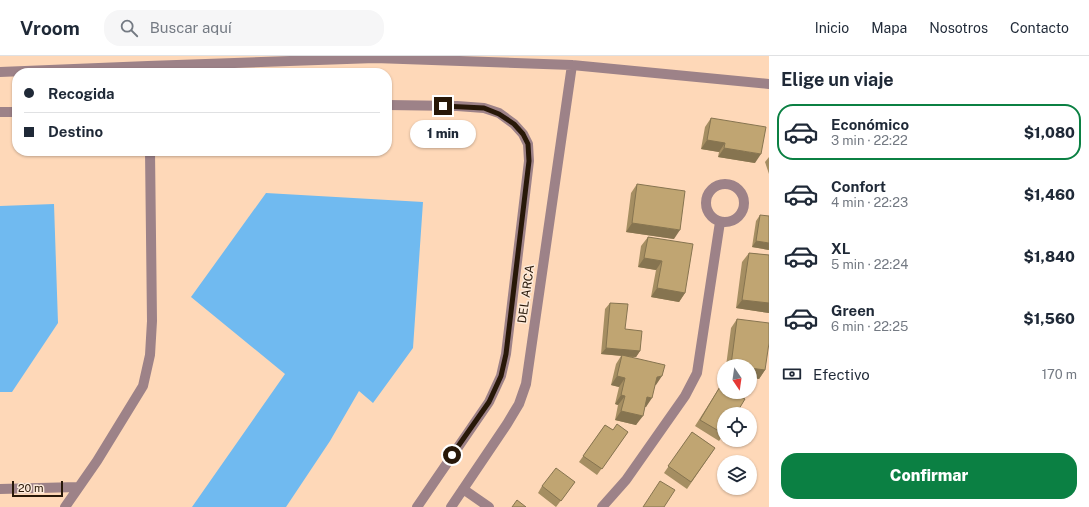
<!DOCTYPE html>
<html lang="es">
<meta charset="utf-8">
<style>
:root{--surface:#fff;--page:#f6f6f7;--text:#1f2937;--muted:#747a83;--line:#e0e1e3;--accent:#0b8043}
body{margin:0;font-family:"Public Sans",sans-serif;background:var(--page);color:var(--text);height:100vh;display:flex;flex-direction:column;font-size:15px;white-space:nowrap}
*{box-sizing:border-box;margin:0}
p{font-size:13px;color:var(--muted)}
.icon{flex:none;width:22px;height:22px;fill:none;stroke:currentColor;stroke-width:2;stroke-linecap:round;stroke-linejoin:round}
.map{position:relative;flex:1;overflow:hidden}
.sheet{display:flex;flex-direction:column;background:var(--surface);width:320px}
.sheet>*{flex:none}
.guide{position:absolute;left:12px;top:12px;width:380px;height:88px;border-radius:16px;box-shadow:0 1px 3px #0004;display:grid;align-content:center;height:88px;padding:0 12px;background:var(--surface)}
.needle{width:26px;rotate:167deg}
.buttons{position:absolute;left:717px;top:303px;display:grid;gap:8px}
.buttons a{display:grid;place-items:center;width:40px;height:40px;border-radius:50%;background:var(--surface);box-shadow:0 1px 3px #0004;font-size:20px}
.scale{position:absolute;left:12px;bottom:10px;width:51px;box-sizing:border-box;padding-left:4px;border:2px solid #281808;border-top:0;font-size:11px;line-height:14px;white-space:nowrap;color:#281808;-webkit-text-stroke:3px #fdeada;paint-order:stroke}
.end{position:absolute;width:18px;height:18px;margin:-9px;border:5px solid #281808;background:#fff;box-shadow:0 0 0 2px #fff}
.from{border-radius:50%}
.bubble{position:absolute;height:28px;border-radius:14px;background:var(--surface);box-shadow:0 1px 3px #0004;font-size:13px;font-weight:800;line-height:28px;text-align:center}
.guide b{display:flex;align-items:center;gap:14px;height:38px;font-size:15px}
.guide b+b{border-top:1px solid var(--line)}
.guide i{width:10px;height:10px;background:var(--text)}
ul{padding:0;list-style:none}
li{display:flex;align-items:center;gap:12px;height:56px;margin:0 8px 6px;padding:0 4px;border:2px solid transparent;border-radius:16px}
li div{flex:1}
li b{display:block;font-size:15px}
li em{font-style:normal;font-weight:800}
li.on{border-color:var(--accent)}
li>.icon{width:36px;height:36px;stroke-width:1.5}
h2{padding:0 12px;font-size:18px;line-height:48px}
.pay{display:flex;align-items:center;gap:10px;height:44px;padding:0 12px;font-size:15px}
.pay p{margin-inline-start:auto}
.action{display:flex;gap:8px;margin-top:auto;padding:8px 12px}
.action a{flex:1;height:46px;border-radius:16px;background:var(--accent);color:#fff;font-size:16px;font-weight:800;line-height:46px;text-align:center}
header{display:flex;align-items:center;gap:24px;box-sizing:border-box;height:56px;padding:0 20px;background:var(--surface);border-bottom:1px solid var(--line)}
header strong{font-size:19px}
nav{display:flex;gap:22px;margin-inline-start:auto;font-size:14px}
.search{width:280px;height:36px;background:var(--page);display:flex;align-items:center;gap:10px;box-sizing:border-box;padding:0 14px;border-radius:16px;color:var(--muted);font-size:15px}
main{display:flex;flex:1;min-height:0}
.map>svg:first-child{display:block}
.water{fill:#70baf0}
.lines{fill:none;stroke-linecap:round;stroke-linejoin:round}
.street{stroke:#9d8288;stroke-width:10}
.wall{fill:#a58e62}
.shaded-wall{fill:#867450}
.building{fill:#c0a572;stroke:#867450}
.route{stroke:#281808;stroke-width:5}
.labels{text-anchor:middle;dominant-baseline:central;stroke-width:3;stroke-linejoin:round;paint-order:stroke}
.street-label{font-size:12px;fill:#281808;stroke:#fdeada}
</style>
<header>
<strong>Vroom</strong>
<div class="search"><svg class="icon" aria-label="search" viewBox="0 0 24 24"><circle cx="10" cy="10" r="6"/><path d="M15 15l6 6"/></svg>Buscar aquí</div>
<nav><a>Inicio</a><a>Mapa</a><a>Nosotros</a><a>Contacto</a></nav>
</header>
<main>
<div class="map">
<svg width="769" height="451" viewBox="0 0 769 451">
<rect width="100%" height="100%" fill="#fed8b8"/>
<path class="water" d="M 266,137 L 423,146 L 413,292 L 373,347 L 359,335 L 330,385 L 286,451 L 192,451 L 285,318 L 191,241 Z
M 54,148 L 58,267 L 12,336 L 0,336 L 0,150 Z"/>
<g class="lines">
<path class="street" d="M 0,16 L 148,10 L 375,2 L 572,9 L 769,28
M 387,49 L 457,50 L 484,52 L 499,57 L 514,68 L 523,78 L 528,88 L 529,105 L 506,298 L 501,320 L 489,346 L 417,451
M 0,56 L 17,56
M706 147a19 19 0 1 1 38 0a19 19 0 1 1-38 0Z
M 0,433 L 78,431
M 463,433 L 489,451
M 65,451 L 97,405 L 143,330 L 150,299 L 152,265 L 150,95
M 451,451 L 507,368 L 519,348 L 526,328 L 572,9
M 602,451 L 626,424 L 685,340 L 697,317 L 720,166"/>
</g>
<path class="wall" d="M 711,62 L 755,107 L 718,101 L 719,96 L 701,93 L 705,71 Z
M 769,101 L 769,118 L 765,106 Z
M 637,128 L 674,183 L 626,176 L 631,137 Z
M 760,159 L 769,194 L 752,191 L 756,165 Z
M 648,181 L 685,237 L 679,246 L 651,241 L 656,214 L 638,211 L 641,190 Z
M 749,197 L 769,199 L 769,257 L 736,252 L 742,206 Z
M 610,247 L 625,273 L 640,295 L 636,301 L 630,301 L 656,329 L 655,329 L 646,351 L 645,351 L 636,369 L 615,364 L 618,349 L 615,348 L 619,331 L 611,329 L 616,308 L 621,300 L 601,298 L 605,253 Z
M 737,263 L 765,314 L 759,323 L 750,321 L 750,310 L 726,310 L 731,272 Z
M 721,329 L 724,378 L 719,385 L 695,370 Z
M 605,369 L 613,374 L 628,376 L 597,419 L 579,406 Z
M 692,376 L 715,392 L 687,433 L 664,417 Z
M 575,426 L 556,451 L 538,437 L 542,430 Z"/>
<path class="shaded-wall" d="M 707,84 L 725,87 L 719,96 L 701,93 Z
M 724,92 L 761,98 L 755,107 L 718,101 Z
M 632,167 L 680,174 L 674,183 L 626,176 Z
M 756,185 L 769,187 L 769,194 L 752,191 Z
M 644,202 L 662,205 L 656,214 L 638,211 Z
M 657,232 L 685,237 L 679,246 L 651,241 Z
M 742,244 L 769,247 L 769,257 L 736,252 Z
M 606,292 L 640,295 L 636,301 L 601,298 Z
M 750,312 L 765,314 L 759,323 L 750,321 Z
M 617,320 L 625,322 L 619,331 L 611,329 Z
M 662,320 L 656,329 L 651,330 L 657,321 Z
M 621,339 L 625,340 L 618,349 L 615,348 Z
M 647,341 L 652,342 L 646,351 L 641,350 Z
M 621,355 L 643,360 L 636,369 L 615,364 Z"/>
<path class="building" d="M 711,62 L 766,71 L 761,98 L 724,92 L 725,87 L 707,84 Z
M 637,128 L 685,135 L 680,174 L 632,167 Z
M 760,159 L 769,160 L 769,187 L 756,185 Z
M 648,181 L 693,188 L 685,237 L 657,232 L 662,205 L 644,202 Z
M 749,197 L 769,199 L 769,247 L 742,244 Z
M 610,247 L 628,248 L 625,273 L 642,275 L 640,295 L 606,292 Z
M 737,263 L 769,267 L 769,287 L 765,314 L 750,312 L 750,310 L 737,310 L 731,309 Z
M 622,299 L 665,309 L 662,320 L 657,321 L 652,342 L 647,341 L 643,360 L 621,355 L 625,340 L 621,339 L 625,322 L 617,320 Z
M 721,329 L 724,331 L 724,336 L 733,336 L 745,343 L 736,358 L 724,358 L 724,378 L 700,364 Z
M 617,368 L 628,376 L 602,413 L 583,400 L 605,369 L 613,374 Z
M 692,376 L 715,392 L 691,426 L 668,410 Z
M 556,412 L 575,426 L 561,445 L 542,430 Z
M 660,425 L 675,434 L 664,451 L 643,451 Z
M 517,444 L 526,451 L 512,451 Z"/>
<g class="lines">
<path class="route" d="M 443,50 L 484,52 L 499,58 L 514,68 L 523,78 L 528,88 L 529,105 L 506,298 L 501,320 L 489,346 L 452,399"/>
</g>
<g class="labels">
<g class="street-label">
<text transform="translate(526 238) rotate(-82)">DEL ARCA</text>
</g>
</g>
</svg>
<div class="buttons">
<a><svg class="needle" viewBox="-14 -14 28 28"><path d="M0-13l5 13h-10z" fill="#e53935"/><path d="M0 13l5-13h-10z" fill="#747a83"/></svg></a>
<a><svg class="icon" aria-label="locate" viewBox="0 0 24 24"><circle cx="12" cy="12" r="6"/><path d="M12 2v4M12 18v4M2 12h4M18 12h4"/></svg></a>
<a><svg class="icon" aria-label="layers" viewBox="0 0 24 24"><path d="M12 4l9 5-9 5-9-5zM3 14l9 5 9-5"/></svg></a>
</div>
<div class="scale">20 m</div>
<i class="end from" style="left:452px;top:399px"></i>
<i class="end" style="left:443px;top:50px"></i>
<div class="bubble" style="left:410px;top:64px;width:66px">1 min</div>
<div class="guide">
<b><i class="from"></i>Recogida</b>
<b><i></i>Destino</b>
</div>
</div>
<section class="sheet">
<h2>Elige un viaje</h2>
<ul>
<li class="on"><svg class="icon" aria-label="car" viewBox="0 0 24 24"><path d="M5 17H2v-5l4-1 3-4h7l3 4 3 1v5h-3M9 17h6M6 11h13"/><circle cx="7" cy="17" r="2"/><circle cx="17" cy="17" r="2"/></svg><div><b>Económico</b><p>3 min · 22:22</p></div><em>$1,080</em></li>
<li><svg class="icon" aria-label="car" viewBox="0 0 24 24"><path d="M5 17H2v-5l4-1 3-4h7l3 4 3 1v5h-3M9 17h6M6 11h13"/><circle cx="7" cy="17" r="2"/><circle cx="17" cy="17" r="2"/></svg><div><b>Confort</b><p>4 min · 22:23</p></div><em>$1,460</em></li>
<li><svg class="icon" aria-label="car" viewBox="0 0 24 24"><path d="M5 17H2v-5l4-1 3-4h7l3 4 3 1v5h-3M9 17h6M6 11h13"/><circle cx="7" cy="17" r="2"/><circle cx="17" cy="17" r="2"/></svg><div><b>XL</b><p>5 min · 22:24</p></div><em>$1,840</em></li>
<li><svg class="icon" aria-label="car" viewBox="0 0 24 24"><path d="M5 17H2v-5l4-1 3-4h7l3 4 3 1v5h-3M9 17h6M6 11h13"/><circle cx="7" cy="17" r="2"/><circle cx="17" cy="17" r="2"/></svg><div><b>Green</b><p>6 min · 22:25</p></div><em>$1,560</em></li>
</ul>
<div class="pay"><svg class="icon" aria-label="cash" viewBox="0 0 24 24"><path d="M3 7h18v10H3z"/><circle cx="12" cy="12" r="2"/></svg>Efectivo<p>170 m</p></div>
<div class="action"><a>Confirmar</a></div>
</section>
</main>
